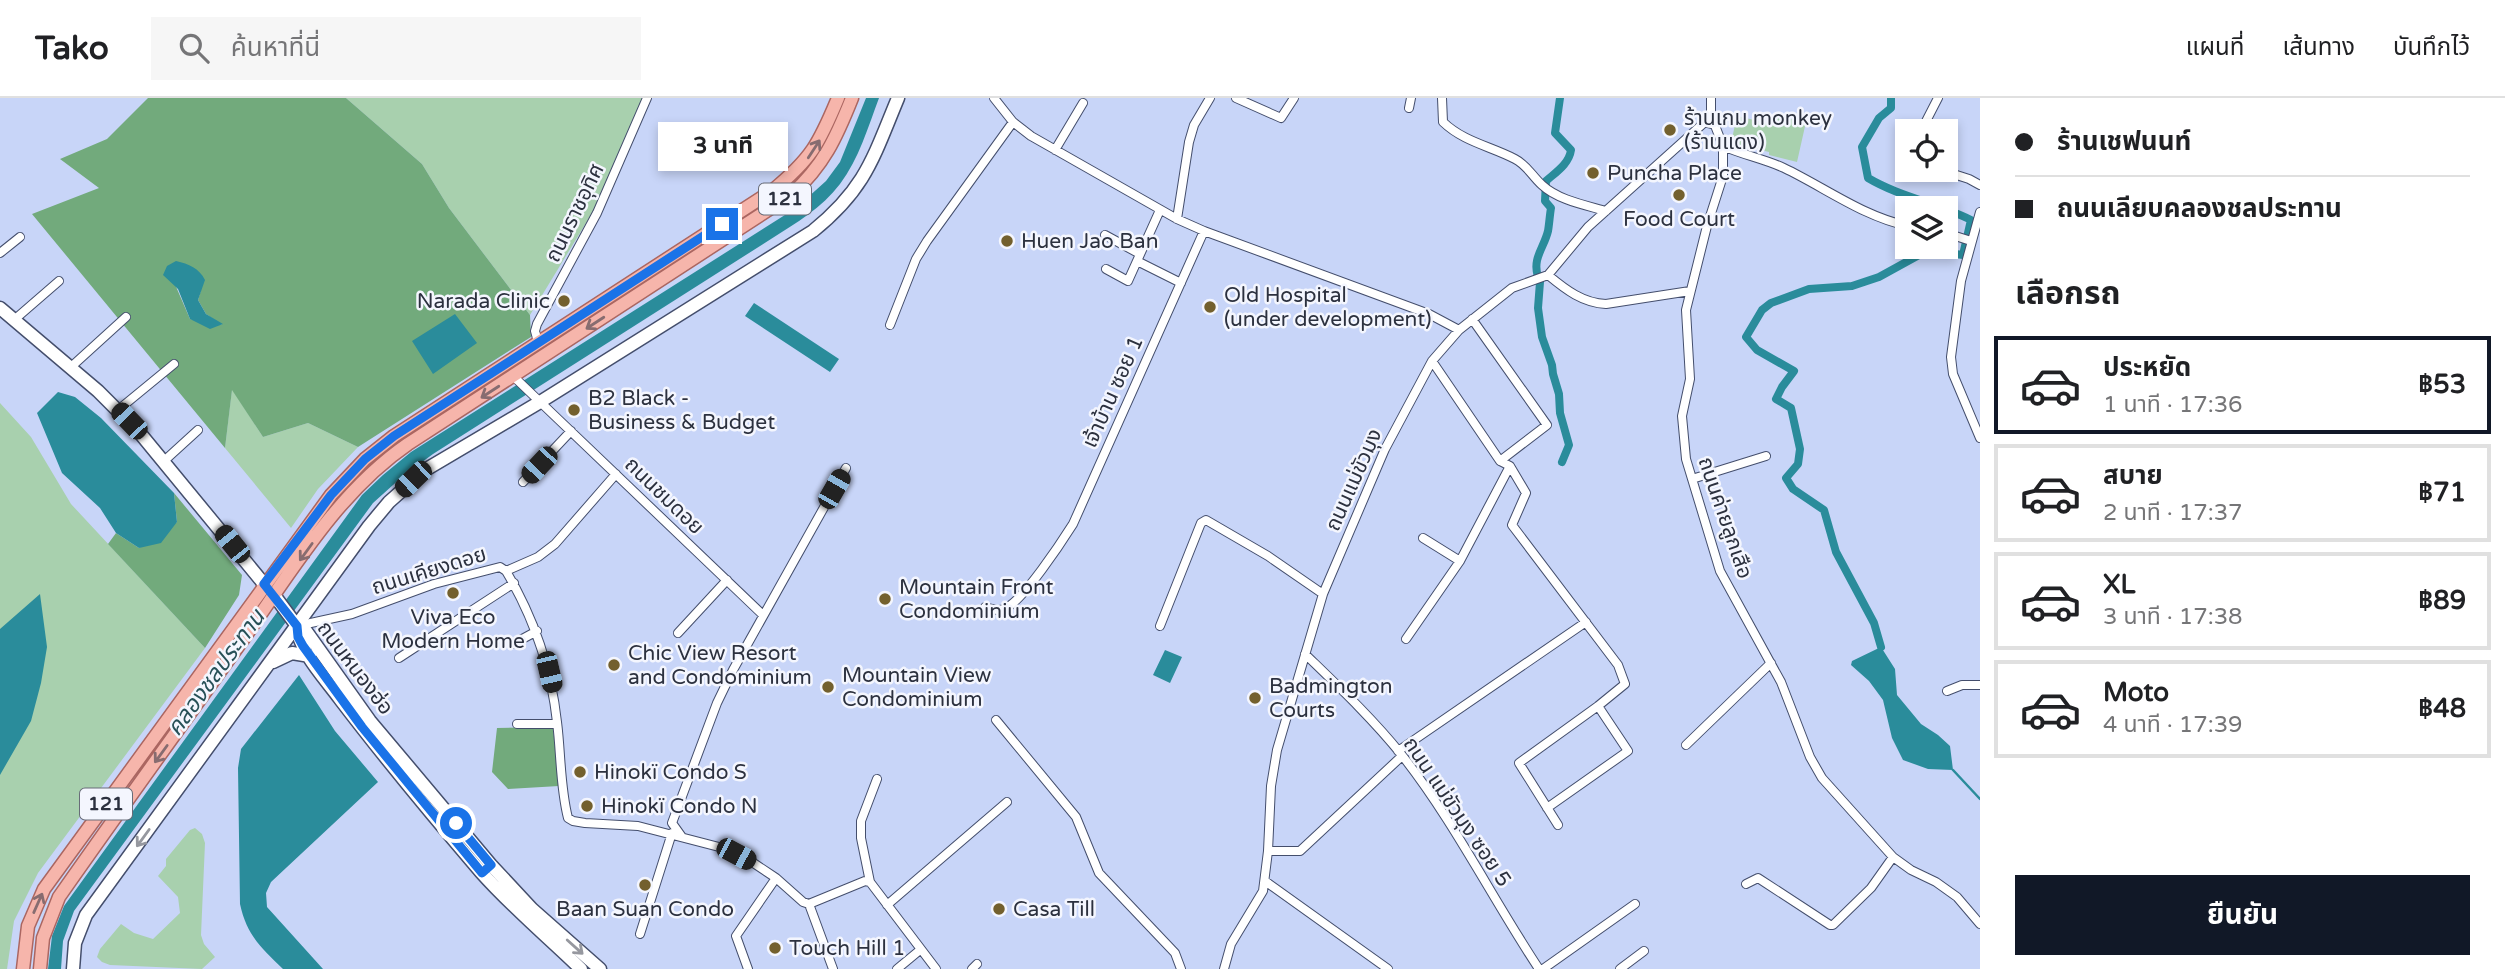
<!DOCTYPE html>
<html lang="th">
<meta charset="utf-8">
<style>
:root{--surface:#fff;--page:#f6f6f6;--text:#202124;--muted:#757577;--line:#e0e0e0;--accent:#111827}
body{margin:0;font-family:"Varela Round","Noto Sans Thai",sans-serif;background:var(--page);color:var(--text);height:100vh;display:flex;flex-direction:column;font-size:26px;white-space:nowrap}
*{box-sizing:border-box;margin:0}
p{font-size:23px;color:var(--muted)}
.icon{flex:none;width:38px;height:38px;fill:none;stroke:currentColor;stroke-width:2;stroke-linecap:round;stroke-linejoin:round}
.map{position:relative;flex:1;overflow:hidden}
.panel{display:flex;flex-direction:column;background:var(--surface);width:525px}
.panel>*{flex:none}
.hud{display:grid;align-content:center;height:154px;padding:0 35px;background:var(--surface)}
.controls{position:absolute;left:1895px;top:21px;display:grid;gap:14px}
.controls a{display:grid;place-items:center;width:63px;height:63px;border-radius:0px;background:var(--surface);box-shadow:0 4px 10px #0003;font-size:35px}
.end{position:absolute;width:32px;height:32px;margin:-16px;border:9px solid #1a73e8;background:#fff;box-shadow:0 0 0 4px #fff}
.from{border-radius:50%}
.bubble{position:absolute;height:49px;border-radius:0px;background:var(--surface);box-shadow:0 4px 10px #0003;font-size:23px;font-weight:700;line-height:49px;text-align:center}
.car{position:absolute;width:21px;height:42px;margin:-21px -10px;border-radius:9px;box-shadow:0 0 5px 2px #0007;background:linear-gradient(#222 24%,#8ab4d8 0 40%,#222 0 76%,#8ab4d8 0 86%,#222 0)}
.hud b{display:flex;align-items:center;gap:24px;height:66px;font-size:26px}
.hud b+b{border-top:2px solid var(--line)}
.hud i{width:18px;height:18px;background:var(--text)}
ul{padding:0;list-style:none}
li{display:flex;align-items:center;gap:21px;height:98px;margin:0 14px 10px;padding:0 21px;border:4px solid var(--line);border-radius:0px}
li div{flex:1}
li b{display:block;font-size:26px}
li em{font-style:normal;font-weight:700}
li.active{border-color:var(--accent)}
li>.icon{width:63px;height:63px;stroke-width:1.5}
h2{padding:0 35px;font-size:32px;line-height:84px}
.primary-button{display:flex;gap:14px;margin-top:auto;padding:14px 35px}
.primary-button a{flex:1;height:80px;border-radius:0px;background:var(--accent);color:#fff;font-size:28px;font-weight:700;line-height:80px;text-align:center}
header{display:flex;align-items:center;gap:42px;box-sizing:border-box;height:98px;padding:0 35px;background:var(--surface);border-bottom:2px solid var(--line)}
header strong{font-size:33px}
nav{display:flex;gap:38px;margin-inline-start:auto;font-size:24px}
.search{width:490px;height:63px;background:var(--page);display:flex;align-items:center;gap:18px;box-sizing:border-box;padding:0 24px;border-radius:0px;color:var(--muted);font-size:26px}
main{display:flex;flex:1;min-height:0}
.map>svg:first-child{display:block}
.green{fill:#a8d0ae}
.forest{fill:#72aa7c;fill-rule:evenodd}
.water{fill:#2a8c9b}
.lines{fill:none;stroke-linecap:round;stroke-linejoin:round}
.stream{stroke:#2a8c9b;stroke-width:2.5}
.canal{stroke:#2a8c9b;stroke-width:8}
.street-casing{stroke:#444e6c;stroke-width:10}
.secondary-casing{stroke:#444e6c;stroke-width:15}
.primary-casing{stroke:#ab6661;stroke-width:15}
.street{stroke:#fff;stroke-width:8}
.secondary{stroke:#fff;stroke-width:12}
.primary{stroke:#f6b5ab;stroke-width:12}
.oneway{stroke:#876c70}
.oneway2{stroke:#96989f}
.route{stroke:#1a73e8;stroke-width:9}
.poi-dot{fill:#73602e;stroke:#f4f6fe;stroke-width:2.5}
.labels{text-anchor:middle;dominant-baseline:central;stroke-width:5;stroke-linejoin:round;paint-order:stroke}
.shield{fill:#f4f6fe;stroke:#686c78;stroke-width:2}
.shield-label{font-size:19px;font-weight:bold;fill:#2c313f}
.poi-label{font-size:21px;fill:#2c313f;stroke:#f4f6fe;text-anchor:start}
.street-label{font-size:21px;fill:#2c313f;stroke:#f4f6fe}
.water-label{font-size:23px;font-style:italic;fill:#275057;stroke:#f4f6fe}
</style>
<header>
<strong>Tako</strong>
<div class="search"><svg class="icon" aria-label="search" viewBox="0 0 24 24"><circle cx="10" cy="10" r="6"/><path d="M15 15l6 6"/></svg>ค้นหาที่นี่</div>
<nav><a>แผนที่</a><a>เส้นทาง</a><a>บันทึกไว้</a></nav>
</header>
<main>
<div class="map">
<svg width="1980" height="871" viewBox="0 0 1980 871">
<rect width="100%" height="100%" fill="#c8d5f8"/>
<path class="green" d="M 346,0 L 643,0 L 597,107 L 530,217 L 449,110 L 422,66 Z
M 1737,18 L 1776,27 L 1778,18 L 1806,24 L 1797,64 L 1769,57 L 1769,54 L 1731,45 Z
M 232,291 L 263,339 L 308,325 L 358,349 L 318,391 L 291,430 L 225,350 Z
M 0,305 L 31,339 L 71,406 L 205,550 L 38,775 L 14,823 L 7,871 L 0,871 Z
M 195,730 L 202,736 L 205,745 L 201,837 L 204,846 L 215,859 L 202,871 L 110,867 L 102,864 L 97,859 L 100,851 L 121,826 L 134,835 L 153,841 L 180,815 L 178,799 L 158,778 L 166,768 L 166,761 L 190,732 Z"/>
<path class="forest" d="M 148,0 L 346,0 L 422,66 L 449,110 L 530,217 L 531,239 L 358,349 L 308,325 L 263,339 L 232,292 L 225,350 L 32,116 L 99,90 L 60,61 L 107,41 ZM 174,184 L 201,192 L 198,202 L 206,216 L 222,227 L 190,221 Z
M 174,395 L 242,477 L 239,497 L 205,550 L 108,446 L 116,435 L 139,450 L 177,424 Z
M 553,629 L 559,688 L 508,691 L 492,674 L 497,630 Z"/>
<path class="water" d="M 866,0 L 879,0 C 868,29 859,61 840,86 C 822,110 796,125 771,141 L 433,356 L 403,378 L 373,405 L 74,813 L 63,843 L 61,871 L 48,871 L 52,838 L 64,808 L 362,397 L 383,377 L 411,354 L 796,110 L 826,83 L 840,64 Z
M 176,163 C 189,166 199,170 205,182 L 198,202 L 206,216 L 223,226 L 210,231 L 190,221 L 178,191 L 163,177 L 167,168 Z
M 754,205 L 839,261 L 830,274 L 745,218 Z
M 455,216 L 477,245 L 433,276 L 412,243 Z
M 58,294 L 75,299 L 101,320 L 174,395 L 177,424 L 161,445 L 139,450 L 116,435 L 100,410 L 62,375 L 37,315 Z
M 40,496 L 47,549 L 41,585 L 31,623 L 0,677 L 0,531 Z
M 1881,549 L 1895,571 L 1897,597 L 1921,626 L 1938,637 L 1950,648 L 1953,672 L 1928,671 L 1903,662 L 1892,640 L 1883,602 L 1869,583 L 1851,567 L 1852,563 Z
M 1165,552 L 1182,559 L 1170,585 L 1153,577 Z
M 299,577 L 335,633 L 378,684 L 271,784 L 266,795 L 267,809 L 323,871 L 283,871 C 261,849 247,838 240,806 L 238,670 L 241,651 Z"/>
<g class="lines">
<path class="stream" d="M 1953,672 L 1980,701"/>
<path class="canal" d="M 1538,179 C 1532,160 1544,150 1548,133 C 1549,128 1550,115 1551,110 L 1545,103 L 1546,83 C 1556,74 1569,66 1571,52 L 1555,35 L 1560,0
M 1540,184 L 1538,210 L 1542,239 L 1552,267 L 1553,276 L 1559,296 L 1560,315 L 1569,347 L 1562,364
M 1881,549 L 1874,525 L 1836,454 L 1824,412 L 1793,391 L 1786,380 L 1798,366 L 1800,351 L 1791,310 L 1776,301 L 1782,289 L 1794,273 L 1757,252 L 1746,239 L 1762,212 L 1771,205 L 1809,191 L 1852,188 L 1879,179 L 1919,157 L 1947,155 L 1963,157 L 1971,122 C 1937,105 1900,99 1868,80 L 1862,49 L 1879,20 L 1891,10 L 1891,0"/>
<g class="street-casing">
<path id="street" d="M 994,0 L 1013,24 L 1031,38 L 1177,121 L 1204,133 L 1429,216 L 1459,232
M 1236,0 L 1281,20 L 1294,0
M 1442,0 L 1443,24 C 1464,44 1490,48 1515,61 C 1527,67 1532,78 1542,87 C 1558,102 1585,107 1606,113
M 1711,0 L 1711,15
M 1409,10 L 1411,0
M1706 21a5 5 0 1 1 10 0a5 5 0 1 1-10 0Z
M 1714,25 L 1723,48 L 1723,78 L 1707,128 L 1686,212 L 1690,281 L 1682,318 L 1686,361 L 1720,473 L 1781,584 L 1810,659 L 1822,680 L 1893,759 L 1911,772 L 1936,784 L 1957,799 L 1980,826
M 1921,33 L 1938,0
M 1723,48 C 1743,57 1765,61 1784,70 C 1824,89 1864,119 1908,128
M 1055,52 L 1083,5
M 1941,72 L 1969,81 L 1980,87
M 1980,114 L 1961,183 L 1951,259 L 1953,276 L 1980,340
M 1177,121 L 1189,44 L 1194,27 L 1210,0
M 1946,135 L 1971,143
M 1105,137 L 1140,156
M 0,155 L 20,139
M 1137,163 L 1181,185
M 1106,171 L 1128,183 L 1160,112
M 1548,177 C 1566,192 1583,205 1606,206 L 1690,193
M 1472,221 L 1547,327 L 1500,363
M 14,222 L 59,183
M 890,227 L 916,161 L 927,143 L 1013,24
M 538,244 L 535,233 L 537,226 L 597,115 L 647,0
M 1432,263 L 1500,363 L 1510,368 L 1526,395 L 1512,427 L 1618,567 L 1625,586 L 1598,608 L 1519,665 L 1558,727
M 71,269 L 126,219
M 513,278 L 763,517
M 118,312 L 174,266
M 164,363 L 198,332
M 1692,381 L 1766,358
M 523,384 L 571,333
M 1423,440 L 1460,463
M 506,473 L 538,459 L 555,446 L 616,376
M 985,509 C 992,511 999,514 1006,510 C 1024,501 1061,445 1073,426 L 1204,133
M 297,528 L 352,516 L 434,486 L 500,469 L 506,473 C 534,520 551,569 557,624 C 561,655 560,689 568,720 L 573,723 L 585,725 L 638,728 L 719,749 L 749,762 L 776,780 L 803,804 L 809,806 L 865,783 L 870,784
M 1160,528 L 1201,425 L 1206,422 L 1268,458 L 1323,496
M 678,535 L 727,482
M 1406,541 L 1460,463 L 1510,368
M 513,546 L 537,533
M 1305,556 C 1338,588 1372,620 1401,656 C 1454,723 1492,800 1539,871
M 399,560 L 514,485
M 1947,593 L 1962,587 L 1980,587
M 996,622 L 1076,719 L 1099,775 L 1175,855 L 1181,871
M 517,626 L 557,626
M 1686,647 L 1771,565
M 1398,653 L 1586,524
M 877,681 L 861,723 L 861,740 L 870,784 L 936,871
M 1547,710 L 1628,653 L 1598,608
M 682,739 L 672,725 L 717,605 L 733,572 L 846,370
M 1268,753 L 1300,753 L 1402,658
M 1265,783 L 1388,871
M 1746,786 L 1758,780 L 1830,827 L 1833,827 L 1871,790 L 1893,759
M 809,806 L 833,871
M 887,807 L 1007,704
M 640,836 L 672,735
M 748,871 L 736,838 L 776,780
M 897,871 L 920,852
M 972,871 L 977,866
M 1224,871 L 1231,846 L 1263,793 L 1268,753 L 1271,688 L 1277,652 L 1323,496 L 1385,351 L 1432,263 L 1459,232 L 1512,190 L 1548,177 L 1588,129 L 1706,23
M 1543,871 L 1635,806
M 1620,871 L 1644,853"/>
</g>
<g class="secondary-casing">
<path id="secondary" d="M 0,210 L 98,293 L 139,334 L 264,486
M 274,497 L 297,528 L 306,533 L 370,623 L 491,767 L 532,811 L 600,871
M 297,528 C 299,554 325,580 340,601 C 385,660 433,718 481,774 C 512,809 548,839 581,871
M 273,564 L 292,555 L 310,558
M 73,871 L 75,845 L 86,817 L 369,428 L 389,404 L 425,372 L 540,304 L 813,133 C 866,90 873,60 898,0"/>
</g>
<g class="primary-casing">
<path id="primary" d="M 23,871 L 28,828 L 44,791 L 331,397 L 365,361 L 394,338 L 772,93 C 811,61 819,46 838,0
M 40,871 L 43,840 L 59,799 C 120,712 182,626 244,540 C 293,471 338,394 408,346 L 791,97 C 824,67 836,40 852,0"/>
</g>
<use href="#street" class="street"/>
<use href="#secondary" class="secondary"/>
<use href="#primary" class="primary"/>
</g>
<defs><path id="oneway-shaft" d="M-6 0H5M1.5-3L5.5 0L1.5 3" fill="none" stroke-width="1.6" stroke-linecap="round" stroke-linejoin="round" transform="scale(1.75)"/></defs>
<g class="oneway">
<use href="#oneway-shaft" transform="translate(814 51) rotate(-57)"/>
<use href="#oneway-shaft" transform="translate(595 225) rotate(147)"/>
<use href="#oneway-shaft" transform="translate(490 294) rotate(147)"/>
<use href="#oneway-shaft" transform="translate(306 454) rotate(126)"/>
<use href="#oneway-shaft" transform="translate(161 656) rotate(126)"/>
<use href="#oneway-shaft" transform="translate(38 805) rotate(-66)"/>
</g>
<g class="oneway2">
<use href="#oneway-shaft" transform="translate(143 740) rotate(126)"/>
<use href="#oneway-shaft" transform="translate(575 849) rotate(42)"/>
</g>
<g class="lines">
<path class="route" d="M 456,725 L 491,767 L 482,775 L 362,629 L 303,548 L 298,539 L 297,528 L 264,486 L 331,397 L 365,361 L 394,338 L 722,126"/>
</g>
<g class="poi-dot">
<circle cx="1670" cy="32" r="7"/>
<circle cx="1593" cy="75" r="7"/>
<circle cx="1679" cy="97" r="7"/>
<circle cx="1007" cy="143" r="7"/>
<circle cx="564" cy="203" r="7"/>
<circle cx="1210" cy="209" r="7"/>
<circle cx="574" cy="312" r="7"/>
<circle cx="453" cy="495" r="7"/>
<circle cx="885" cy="501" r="7"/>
<circle cx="614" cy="567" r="7"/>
<circle cx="828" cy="589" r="7"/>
<circle cx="1255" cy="600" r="7"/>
<circle cx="580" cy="674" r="7"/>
<circle cx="587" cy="708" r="7"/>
<circle cx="645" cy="787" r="7"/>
<circle cx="999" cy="811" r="7"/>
<circle cx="775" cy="850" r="7"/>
</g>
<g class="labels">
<g class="shield">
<rect x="759" y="85.5" width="52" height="31" rx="5"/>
<rect x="80" y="690.5" width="52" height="31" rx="5"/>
</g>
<g class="shield-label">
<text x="785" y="101">121</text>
<text x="106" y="706">121</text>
</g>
<g class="poi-label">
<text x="1684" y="20">ร้านเกม monkey<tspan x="1684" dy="24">(ร้านแดง)</tspan></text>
<text x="1607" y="75">Puncha Place</text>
<text x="1679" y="121" text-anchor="middle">Food Court</text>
<text x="1021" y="143">Huen Jao Ban</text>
<text x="1224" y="197">Old Hospital<tspan x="1224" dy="24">(under development)</tspan></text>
<text x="550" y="203" text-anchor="end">Narada Clinic</text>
<text x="588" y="300">B2 Black -<tspan x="588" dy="24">Business &amp; Budget</tspan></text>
<text x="899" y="489">Mountain Front<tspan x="899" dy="24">Condominium</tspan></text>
<text x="453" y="519" text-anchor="middle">Viva Eco<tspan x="453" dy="24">Modern Home</tspan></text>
<text x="628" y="555">Chic View Resort<tspan x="628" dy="24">and Condominium</tspan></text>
<text x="842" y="577">Mountain View<tspan x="842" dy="24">Condominium</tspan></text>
<text x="1269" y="588">Badmington<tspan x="1269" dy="24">Courts</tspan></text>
<text x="594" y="674">Hinokï Condo S</text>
<text x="601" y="708">Hinokï Condo N</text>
<text x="645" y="811" text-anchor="middle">Baan Suan Condo</text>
<text x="1013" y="811">Casa Till</text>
<text x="789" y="850">Touch Hill 1</text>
</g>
<g class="street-label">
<text transform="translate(575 115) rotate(-64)">ถนนราชอุทิศ</text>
<text transform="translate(1113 294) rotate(-66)">เจ้าบ้าน ซอย 1</text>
<text transform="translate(1354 382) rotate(-66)">ถนนแม่ขัวมุง</text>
<text transform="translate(664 398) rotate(44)">ถนนชมดอย</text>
<text transform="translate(1725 420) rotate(71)">ถนนค่ายลูกเสือ</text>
<text transform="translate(429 473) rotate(-17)">ถนนเคียงดอย</text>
<text transform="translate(355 570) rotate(53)">ถนนหนองฮ่อ</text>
<text transform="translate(1457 714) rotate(56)">ถนน แม่ขัวมุง ซอย 5</text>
</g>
<g class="water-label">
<text transform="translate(216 575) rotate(-54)">คลองชลประทาน</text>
</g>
</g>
</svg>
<div class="controls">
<a><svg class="icon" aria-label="locate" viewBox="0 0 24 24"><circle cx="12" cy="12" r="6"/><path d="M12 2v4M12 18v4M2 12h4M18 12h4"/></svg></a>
<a><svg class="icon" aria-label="layers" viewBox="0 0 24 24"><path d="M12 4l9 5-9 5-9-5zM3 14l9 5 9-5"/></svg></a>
</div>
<i class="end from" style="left:456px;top:725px"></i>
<i class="end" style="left:722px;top:126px"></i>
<div class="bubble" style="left:658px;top:24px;width:130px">3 นาที</div>
<i class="car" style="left:129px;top:323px;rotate:316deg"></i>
<i class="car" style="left:539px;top:367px;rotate:223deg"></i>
<i class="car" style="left:413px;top:381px;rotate:226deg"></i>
<i class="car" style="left:834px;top:391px;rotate:30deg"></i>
<i class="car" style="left:232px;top:446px;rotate:321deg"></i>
<i class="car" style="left:549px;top:574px;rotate:167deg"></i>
<i class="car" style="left:736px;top:756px;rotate:118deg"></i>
</div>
<section class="panel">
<div class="hud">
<b><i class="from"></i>ร้านเชฟนนท์</b>
<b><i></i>ถนนเลียบคลองชลประทาน</b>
</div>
<h2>เลือกรถ</h2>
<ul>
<li class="active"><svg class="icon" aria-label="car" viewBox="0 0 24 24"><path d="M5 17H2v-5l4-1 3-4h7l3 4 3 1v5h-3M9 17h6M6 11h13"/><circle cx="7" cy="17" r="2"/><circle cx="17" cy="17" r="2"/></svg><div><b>ประหยัด</b><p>1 นาที · 17:36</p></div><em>฿53</em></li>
<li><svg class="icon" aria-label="car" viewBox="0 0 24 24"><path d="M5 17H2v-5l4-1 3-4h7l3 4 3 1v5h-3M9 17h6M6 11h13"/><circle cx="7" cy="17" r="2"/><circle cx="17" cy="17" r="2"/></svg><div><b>สบาย</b><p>2 นาที · 17:37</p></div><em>฿71</em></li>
<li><svg class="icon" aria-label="car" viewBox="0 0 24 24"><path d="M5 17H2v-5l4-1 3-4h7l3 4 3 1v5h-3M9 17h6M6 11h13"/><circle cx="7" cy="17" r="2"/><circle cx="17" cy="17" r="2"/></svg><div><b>XL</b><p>3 นาที · 17:38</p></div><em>฿89</em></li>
<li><svg class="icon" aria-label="car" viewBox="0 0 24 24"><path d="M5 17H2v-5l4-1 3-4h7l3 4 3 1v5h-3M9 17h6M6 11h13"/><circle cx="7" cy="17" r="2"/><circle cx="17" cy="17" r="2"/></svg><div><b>Moto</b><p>4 นาที · 17:39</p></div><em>฿48</em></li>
</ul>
<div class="primary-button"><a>ยืนยัน</a></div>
</section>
</main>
